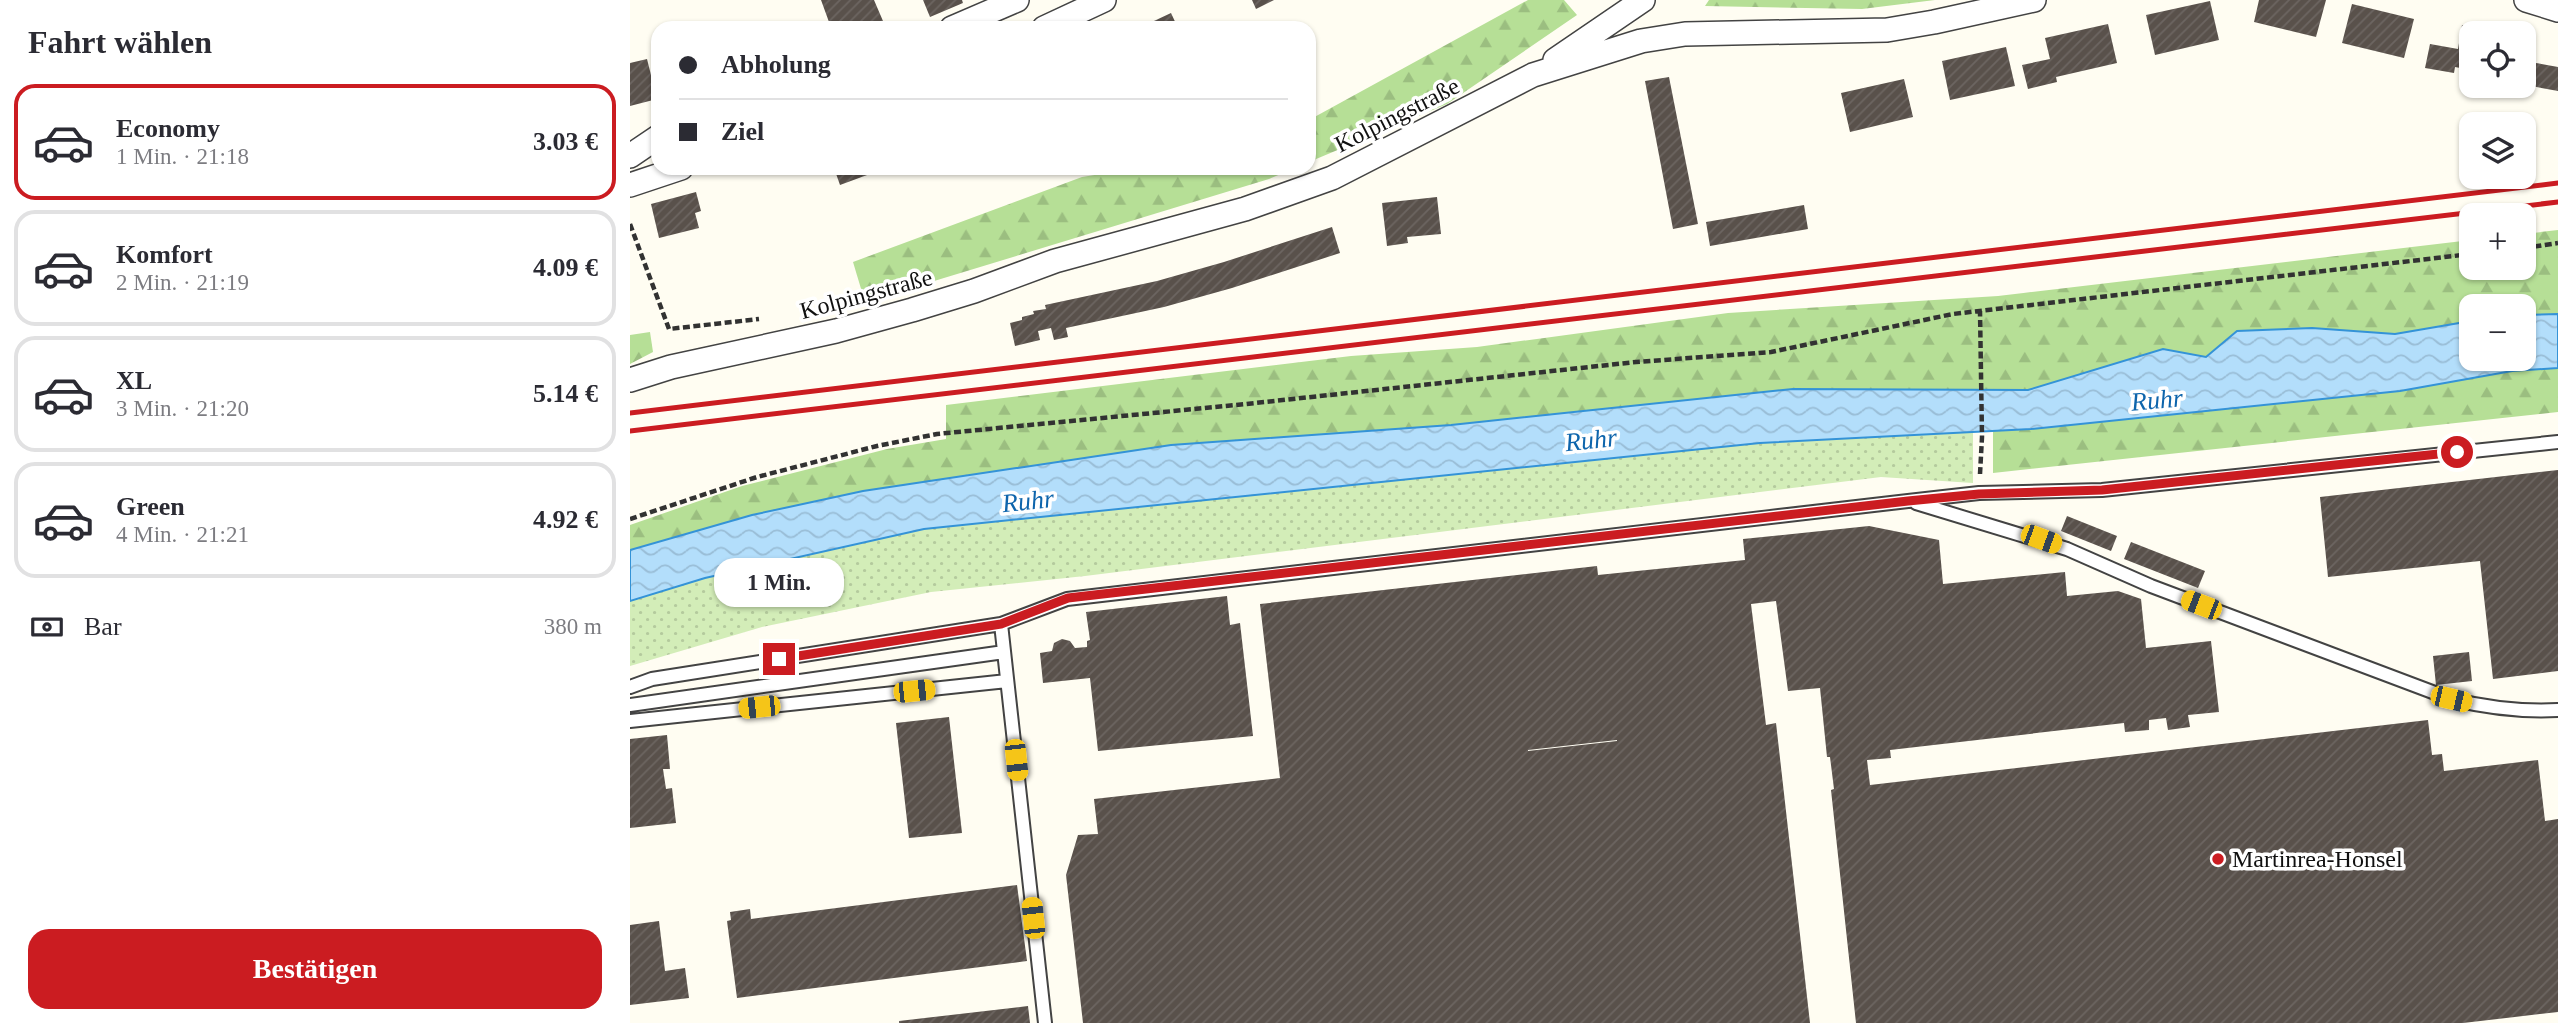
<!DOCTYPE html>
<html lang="de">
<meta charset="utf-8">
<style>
:root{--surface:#fff;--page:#f2f2f3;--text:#2b2b33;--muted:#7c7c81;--line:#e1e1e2;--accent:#cb1c21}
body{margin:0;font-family:"Times New Roman",serif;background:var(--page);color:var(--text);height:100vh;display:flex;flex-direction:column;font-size:26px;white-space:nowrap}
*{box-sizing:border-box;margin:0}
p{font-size:23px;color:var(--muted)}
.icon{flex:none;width:38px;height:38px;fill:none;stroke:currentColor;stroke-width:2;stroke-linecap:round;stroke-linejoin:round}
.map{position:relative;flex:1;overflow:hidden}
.panel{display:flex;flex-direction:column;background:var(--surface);width:630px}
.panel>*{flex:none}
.banner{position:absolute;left:21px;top:21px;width:665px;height:154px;border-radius:21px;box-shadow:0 2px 5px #0004;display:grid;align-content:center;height:154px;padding:0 28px;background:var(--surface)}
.controls{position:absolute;left:1829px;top:21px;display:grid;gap:14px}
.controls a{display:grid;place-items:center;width:77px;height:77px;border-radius:14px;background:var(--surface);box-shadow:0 2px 5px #0004;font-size:35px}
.end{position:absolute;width:32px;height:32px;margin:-16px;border:9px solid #cb1c21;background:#fff;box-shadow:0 0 0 4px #fff}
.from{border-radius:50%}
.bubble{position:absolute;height:49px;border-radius:21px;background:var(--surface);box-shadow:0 2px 5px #0004;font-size:23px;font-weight:800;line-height:49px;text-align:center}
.car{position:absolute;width:21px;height:42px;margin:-21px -10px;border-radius:9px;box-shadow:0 0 5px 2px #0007;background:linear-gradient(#f5c518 24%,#345 0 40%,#f5c518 0 76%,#345 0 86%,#f5c518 0)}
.banner b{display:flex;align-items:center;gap:24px;height:66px;font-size:26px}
.banner b+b{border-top:2px solid var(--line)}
.banner i{width:18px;height:18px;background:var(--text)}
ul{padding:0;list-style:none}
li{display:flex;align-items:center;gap:21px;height:116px;margin:0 14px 10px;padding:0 14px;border:4px solid var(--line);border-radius:21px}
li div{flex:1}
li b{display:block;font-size:26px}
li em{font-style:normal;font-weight:800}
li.on{border-color:var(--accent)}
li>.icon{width:63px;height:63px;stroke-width:1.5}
h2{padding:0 28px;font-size:32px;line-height:84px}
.pay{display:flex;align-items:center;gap:18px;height:77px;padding:0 28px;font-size:26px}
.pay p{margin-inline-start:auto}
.primary-button{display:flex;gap:14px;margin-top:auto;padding:14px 28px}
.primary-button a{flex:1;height:80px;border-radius:21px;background:var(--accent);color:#fff;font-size:28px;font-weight:800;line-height:80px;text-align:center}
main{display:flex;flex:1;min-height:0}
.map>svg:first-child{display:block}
.grass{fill:url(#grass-dots)}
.forest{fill:url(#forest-firs)}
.water{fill:url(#water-waves);stroke:#3493d7;stroke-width:2}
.building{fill:url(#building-hatch);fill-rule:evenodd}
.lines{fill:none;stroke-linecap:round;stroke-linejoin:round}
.lane-casing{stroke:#434343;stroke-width:16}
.street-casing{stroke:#434343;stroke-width:26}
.path{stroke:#323232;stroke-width:4.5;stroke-dasharray:7 3.5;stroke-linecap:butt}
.lane{stroke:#fff;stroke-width:12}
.street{stroke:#fff;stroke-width:23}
.rail{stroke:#cb1c21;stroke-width:5}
.route{stroke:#cb1c21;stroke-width:9}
.poi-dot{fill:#cb1c21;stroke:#fff;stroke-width:2.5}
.labels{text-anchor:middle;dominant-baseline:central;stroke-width:7;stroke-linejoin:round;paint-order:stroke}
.street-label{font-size:24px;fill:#101010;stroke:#fff}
.poi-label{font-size:24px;fill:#101010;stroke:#fff;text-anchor:start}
.water-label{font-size:26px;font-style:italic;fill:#0e65ac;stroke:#fff}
</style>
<main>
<section class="panel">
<h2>Fahrt wählen</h2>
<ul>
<li class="on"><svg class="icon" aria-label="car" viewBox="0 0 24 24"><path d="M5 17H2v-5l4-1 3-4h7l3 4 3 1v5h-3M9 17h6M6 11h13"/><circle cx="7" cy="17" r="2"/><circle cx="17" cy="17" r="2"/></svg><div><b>Economy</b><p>1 Min. · 21:18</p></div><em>3.03 €</em></li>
<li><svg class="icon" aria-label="car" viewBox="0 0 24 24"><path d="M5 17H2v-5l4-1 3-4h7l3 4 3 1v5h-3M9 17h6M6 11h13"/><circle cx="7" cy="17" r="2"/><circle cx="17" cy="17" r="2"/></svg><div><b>Komfort</b><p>2 Min. · 21:19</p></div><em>4.09 €</em></li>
<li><svg class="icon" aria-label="car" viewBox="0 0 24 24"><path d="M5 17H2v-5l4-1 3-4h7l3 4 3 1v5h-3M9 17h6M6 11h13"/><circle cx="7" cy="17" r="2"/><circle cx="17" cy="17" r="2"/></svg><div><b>XL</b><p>3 Min. · 21:20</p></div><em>5.14 €</em></li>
<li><svg class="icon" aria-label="car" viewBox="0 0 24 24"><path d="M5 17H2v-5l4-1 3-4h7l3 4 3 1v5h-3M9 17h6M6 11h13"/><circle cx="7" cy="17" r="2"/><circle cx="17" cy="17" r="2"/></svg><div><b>Green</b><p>4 Min. · 21:21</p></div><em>4.92 €</em></li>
</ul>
<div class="pay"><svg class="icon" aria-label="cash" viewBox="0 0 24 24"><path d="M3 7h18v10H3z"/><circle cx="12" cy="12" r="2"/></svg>Bar<p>380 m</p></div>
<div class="primary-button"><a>Bestätigen</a></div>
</section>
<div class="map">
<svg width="1928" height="1023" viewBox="0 0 1928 1023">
<defs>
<pattern id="grass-dots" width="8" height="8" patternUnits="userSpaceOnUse" patternTransform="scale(1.75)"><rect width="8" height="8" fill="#d3edb8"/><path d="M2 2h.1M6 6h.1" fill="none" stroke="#b4ca9d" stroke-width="1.8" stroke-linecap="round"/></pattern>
<pattern id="forest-firs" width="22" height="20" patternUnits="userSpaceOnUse" patternTransform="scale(1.75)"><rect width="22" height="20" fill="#b6df96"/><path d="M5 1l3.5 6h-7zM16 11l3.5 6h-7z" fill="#9bbe80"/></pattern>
<pattern id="water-waves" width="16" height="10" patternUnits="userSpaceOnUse" patternTransform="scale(1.75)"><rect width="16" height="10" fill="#b3defb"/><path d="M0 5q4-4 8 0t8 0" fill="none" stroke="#99bdd6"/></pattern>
<pattern id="building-hatch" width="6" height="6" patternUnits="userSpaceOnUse" patternTransform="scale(1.75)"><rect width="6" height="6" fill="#59514b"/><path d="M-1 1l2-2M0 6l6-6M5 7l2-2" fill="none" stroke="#6c6561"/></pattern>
</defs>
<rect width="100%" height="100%" fill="#fffdf2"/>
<path class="grass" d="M 1343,432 L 1343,483 L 1251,477 L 455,576 L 301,592 L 132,627 L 0,666 L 0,601 L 75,578 L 294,529 L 1130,443 Z"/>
<path class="forest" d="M 898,0 L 934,0 L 947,15 L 817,104 L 679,162 L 679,120 Z
M 1079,0 L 1305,0 L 1232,9 L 1075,6 Z
M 508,168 L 665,168 L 639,179 L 235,302 L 223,262 L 452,177 Z
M 1928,230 L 1928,314 L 1894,315 L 1894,306 L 1841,306 L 1841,321 L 1765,334 L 1682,328 L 1607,331 L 1576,357 L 1533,349 L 1398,390 L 1163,389 L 821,425 L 541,445 L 233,491 L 122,515 L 0,550 L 0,525 L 112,486 L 257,449 L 316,439 L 316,405 L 721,356 L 847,347 L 1098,313 L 1368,296 L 1841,240 L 1841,268 L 1894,268 L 1894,234 Z
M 20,332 L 23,352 L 0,364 L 0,335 Z
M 1928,368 L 1928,412 L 1363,473 L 1363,431 L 1770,391 L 1882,371 Z"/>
<path class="water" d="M 1928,314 L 1928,368 L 1882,371 L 1770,391 L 1401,429 L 1130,443 L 294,529 L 75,578 L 0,601 L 0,550 L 122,515 L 233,491 L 541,445 L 821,425 L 1163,389 L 1398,390 L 1533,349 L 1576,357 L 1607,331 L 1682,328 L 1765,334 L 1841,321 L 1841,359 L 1894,359 L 1894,315 Z"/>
<path class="building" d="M 191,0 L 244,0 L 256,28 L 184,28 L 199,22 Z
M 293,0 L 332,0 L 333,3 L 300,17 Z
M 622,0 L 644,0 L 626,9 Z
M 1629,0 L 1696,0 L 1686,37 L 1624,22 Z
M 1580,1 L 1589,40 L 1525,55 L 1516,15 Z
M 1722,4 L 1784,19 L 1774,58 L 1712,43 Z
M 541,13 L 548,28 L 509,28 Z
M 1478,24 L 1487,63 L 1426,77 L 1427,82 L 1398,89 L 1392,65 L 1420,59 L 1415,38 Z
M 1832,25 L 1866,32 L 1841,33 L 1841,70 L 1825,67 L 1824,73 L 1795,68 L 1800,44 L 1828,49 Z
M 1376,47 L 1385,86 L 1320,100 L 1312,61 Z
M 17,59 L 27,99 L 0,106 L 0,63 Z
M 1906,63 L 1928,67 L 1928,91 L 1901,86 Z
M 1039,77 L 1068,224 L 1043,229 L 1015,81 Z
M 1274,79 L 1283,117 L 1220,132 L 1211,93 Z
M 204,168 L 256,168 L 210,185 Z
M 66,192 L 71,211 L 65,213 L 69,228 L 29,238 L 21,204 Z
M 807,197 L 811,234 L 777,237 L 778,243 L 757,246 L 752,203 Z
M 1174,205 L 1178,229 L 1080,246 L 1076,222 Z
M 702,227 L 710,253 L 602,288 L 534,307 L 436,328 L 438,337 L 424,340 L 421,328 L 408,331 L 410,340 L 385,346 L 380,323 L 392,320 L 392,317 L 404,314 L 403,311 L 416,309 L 415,305 L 527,281 L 594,262 Z
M 1928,470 L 1928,671 L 1863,679 L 1850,561 L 1698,577 L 1690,497 Z
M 1437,516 L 1487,536 L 1481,551 L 1431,531 Z
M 1239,526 L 1309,540 L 1313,584 L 1435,572 L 1437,596 L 1488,591 L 1511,599 L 1516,648 L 1581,641 L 1589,712 L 1558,715 L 1560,727 L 1538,730 L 1536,718 L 1519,720 L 1519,730 L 1495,732 L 1494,723 L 1260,750 L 1261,758 L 1237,760 L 1240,785 L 1798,720 L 1802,755 L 1812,754 L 1814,771 L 1908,760 L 1915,821 L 1928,819 L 1928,1012 L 1833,1023 L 1226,1023 L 1201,790 L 1204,789 L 1200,757 L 1197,757 L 1190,688 L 1158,691 L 1146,601 L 1121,604 L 1136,725 L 1146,723 L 1180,1023 L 453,1023 L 436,875 L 448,835 L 468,834 L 464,799 L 650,778 L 630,604 L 967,566 L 968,575 L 1115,560 L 1113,539 ZM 987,740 L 987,741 L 898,751 L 898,750 Z
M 1501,542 L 1575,571 L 1568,588 L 1494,559 Z
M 597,596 L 600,625 L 610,623 L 623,736 L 468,751 L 460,678 L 413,683 L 410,653 L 422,651 L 424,643 L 432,639 L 440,641 L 445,648 L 457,647 L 457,641 L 460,640 L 456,612 Z
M 1839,652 L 1842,681 L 1806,685 L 1803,656 Z
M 319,717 L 332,833 L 279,838 L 266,723 Z
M 37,735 L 40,769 L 33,769 L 36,789 L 42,788 L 46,823 L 0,828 L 0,739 Z
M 387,885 L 397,961 L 107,998 L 97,921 L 101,920 L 100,912 L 120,909 L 121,919 Z
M 29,921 L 35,971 L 55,968 L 59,998 L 0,1005 L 0,925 Z
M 398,1006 L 400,1023 L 269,1023 L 269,1021 Z"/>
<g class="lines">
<g class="lane-casing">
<path id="lane" d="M 1286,503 L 1437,549 L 1521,586 L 1821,699 C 1858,708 1891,712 1928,710
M 371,624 L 437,599 L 1278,501 L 1349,493 L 1472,490 L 1928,442
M 0,687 L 22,679 L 371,624 L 415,1023
M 0,705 L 374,652
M 0,721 L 377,681"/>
</g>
<g class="street-casing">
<path id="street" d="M 1896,0 L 1928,10
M 322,28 L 387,0
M 414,28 L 474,0
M 925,60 L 1013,0
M 0,156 L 28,137
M 0,185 L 51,168
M 0,380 L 41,367 L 206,331 L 282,310 L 344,291 L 425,261 L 615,209 L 702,178 L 903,75 L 1011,41 L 1055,34 L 1257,30 L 1304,22 L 1404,0"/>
</g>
<path class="path" d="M 0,224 L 39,329 L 129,319
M 1894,248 L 1928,243
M 1350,474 L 1352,437 L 1350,311
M 0,519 L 127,477 L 247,446 L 307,434 L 616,404 L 1006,362 L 1141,352 L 1323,314 L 1841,254"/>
<use href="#lane" class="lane"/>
<use href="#street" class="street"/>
<path class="rail" d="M 0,413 L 1928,183
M 0,431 L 1928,202"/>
</g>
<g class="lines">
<path class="route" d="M 149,659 L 371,624 L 438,598 L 1278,501 L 1349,494 L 1472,490 L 1827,452"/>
</g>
<circle class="poi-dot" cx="1588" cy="859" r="7"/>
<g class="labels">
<g class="street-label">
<text transform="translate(767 115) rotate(-27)">Kolpingstraße</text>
<text transform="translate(236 294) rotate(-15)">Kolpingstraße</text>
</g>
<g class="poi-label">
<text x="1602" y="859">Martinrea-Honsel</text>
</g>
<g class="water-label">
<text transform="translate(1527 400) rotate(-5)">Ruhr</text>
<text transform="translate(961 440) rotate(-6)">Ruhr</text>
<text transform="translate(398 501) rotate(-6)">Ruhr</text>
</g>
</g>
</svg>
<div class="controls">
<a><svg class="icon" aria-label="locate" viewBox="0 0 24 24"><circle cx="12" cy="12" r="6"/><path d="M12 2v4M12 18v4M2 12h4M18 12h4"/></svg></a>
<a><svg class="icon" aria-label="layers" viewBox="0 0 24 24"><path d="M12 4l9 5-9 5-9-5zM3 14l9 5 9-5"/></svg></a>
<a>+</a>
<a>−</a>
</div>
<i class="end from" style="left:1827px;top:452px"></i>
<i class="end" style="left:149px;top:659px"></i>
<div class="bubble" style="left:84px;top:558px;width:130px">1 Min.</div>
<i class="car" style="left:1411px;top:539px;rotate:110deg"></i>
<i class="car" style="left:1571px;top:605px;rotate:291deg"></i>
<i class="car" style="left:284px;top:691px;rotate:84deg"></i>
<i class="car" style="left:1821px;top:699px;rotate:103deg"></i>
<i class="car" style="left:129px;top:707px;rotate:264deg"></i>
<i class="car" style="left:386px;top:760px;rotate:174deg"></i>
<i class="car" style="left:403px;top:918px;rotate:354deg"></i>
<div class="banner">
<b><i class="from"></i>Abholung</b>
<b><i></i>Ziel</b>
</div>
</div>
</main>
